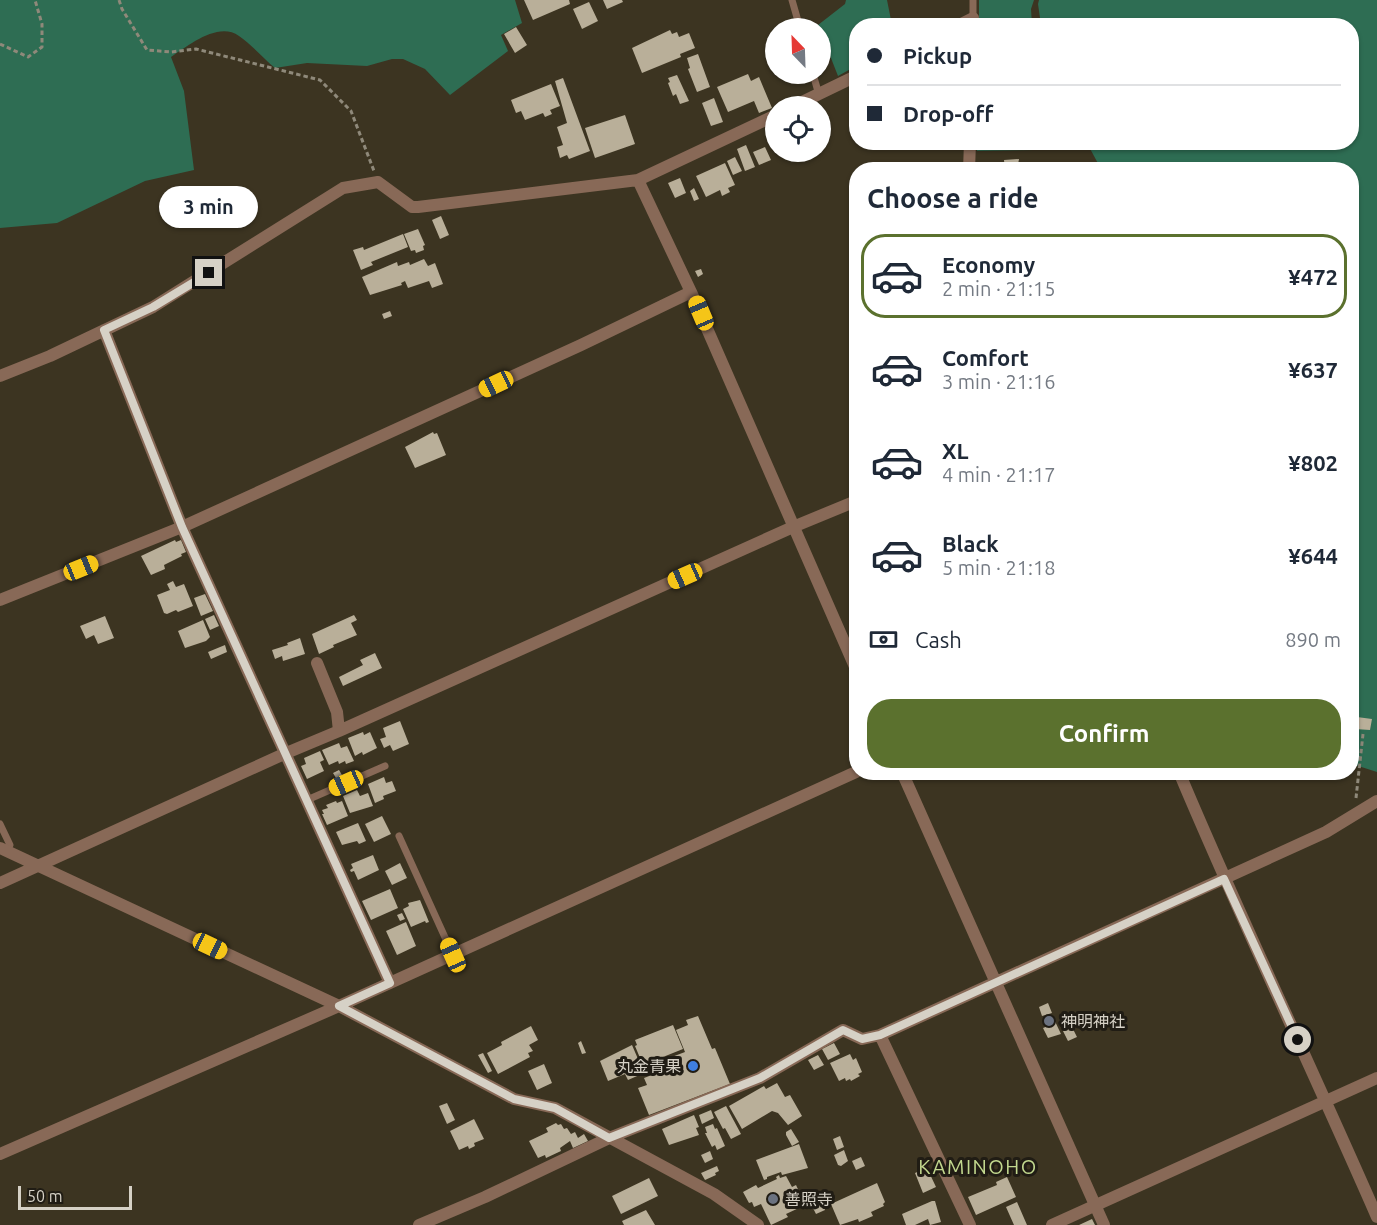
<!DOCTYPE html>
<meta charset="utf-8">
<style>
:root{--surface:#fff;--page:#f2f2f3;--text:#1f2937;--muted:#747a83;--line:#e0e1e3;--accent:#5b712e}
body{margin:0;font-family:Ubuntu,"Noto Sans JP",sans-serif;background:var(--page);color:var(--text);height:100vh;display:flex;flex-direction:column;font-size:22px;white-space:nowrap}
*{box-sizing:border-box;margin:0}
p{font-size:20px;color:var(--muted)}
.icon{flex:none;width:33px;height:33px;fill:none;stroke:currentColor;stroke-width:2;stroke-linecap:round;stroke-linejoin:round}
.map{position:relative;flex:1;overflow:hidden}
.drawer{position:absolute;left:849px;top:162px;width:510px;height:618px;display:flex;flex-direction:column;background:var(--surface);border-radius:24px;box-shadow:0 2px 4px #0004}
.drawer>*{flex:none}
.hud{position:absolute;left:849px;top:18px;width:510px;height:132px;border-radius:24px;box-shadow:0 2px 4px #0004;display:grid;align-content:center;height:132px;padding:0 18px;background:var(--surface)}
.needle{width:39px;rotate:337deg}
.buttons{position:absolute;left:765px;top:18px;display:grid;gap:12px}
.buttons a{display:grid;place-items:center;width:66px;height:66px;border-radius:50%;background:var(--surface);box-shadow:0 2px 4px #0004;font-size:30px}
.scale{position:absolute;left:18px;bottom:15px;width:114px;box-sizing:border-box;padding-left:6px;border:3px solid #d6d1c6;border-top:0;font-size:16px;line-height:21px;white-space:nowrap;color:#d6d1c6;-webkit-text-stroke:4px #201c14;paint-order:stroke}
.end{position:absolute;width:27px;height:27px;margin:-14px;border:8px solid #d6d1c6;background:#111;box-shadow:0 0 0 3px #111}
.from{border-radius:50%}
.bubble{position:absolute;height:42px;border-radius:21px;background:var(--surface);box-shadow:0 2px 4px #0004;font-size:20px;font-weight:700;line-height:42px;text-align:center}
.car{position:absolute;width:18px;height:36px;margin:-18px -9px;border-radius:8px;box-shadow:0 0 4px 2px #0007;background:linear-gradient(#f5c518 24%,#345 0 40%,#f5c518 0 76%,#345 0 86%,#f5c518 0)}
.hud b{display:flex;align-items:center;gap:21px;height:57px;font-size:22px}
.hud b+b{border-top:2px solid var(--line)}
.hud i{width:15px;height:15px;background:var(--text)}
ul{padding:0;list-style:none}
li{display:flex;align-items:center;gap:18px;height:84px;margin:0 12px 9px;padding:0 6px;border:3px solid transparent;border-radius:24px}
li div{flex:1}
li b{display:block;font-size:22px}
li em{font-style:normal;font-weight:700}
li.active{border-color:var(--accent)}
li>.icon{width:54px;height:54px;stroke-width:1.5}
h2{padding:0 18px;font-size:27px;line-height:72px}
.pay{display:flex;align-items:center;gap:15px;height:66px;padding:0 18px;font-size:22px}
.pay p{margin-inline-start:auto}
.cta{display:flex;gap:12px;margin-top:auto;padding:12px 18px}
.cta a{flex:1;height:69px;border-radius:24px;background:var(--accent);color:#fff;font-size:24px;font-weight:700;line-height:69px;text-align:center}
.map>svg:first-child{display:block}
.green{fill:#2e6d53}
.building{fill:#b9af99}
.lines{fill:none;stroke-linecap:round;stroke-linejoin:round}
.path{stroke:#8f897a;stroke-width:3;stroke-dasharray:4.5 3;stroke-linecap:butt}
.service{stroke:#886957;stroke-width:7}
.minor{stroke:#886957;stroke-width:12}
.route{stroke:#d6d1c6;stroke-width:8}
.worship-dot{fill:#6b7280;stroke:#201c14;stroke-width:2}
.shop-dot{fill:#3f7fe0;stroke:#201c14;stroke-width:2}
.labels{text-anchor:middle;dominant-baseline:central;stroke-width:6;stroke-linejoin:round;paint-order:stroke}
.poi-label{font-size:16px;fill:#d6d1c6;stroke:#201c14;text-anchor:start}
.quarter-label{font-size:20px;letter-spacing:1.5px;fill:#c2d88e;stroke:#201c14}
</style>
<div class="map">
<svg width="1377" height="1225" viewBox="0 0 1377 1225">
<rect width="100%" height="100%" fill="#3c3421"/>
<path class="green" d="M 0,0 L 515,0 L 522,23 L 501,35 L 508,51 L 450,95 L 425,69 L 403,59 L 392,59 L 367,66 L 307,63 L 275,68 C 263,58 252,45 239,36 C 218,21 188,46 171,57 L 184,91 L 194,170 L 145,181 L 57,223 L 0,228 Z
M 846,0 L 887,0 L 892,25 L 856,26 L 856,66 L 838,76 L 818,25 L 845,4 Z
M 979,0 L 1034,0 L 1031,9 L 1032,25 L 979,26 Z
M 1039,0 L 1377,0 L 1377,772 L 1352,764 L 1352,170 L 1101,169 L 1087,143 L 1352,142 L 1352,26 L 1041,25 L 1038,4 Z
M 977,143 L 977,142 L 1035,143 L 1034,150 L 977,151 Z"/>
<path class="building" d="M 524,0 L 569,0 L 570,4 L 533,20 Z
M 603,0 L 622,0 L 623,2 L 607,9 Z
M 589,2 L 598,21 L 582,29 L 573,9 Z
M 516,27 L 527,45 L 515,53 L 504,34 Z
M 670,30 L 672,34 L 677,32 L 679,37 L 689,33 L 695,48 L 680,54 L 681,57 L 642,73 L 632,48 Z
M 698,54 L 710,87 L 697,92 L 688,69 L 690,68 L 687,58 Z
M 748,74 L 751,81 L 759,77 L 772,108 L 759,113 L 754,101 L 728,112 L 717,87 Z
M 677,75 L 689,101 L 680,104 L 676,94 L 673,96 L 668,83 L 670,82 L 668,78 Z
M 563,78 L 590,151 L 569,159 L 567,155 L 560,158 L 557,147 L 563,145 L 557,127 L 567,123 L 555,81 Z
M 551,84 L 560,106 L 550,110 L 552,114 L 545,117 L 543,113 L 525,120 L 521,111 L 516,113 L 511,100 Z
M 714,98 L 723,122 L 711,126 L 702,103 Z
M 625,115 L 635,144 L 595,158 L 585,128 Z
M 746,145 L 755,167 L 745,171 L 737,149 Z
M 765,147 L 771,160 L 759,165 L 753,152 Z
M 735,157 L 742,171 L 733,175 L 727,161 Z
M 1019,159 L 1017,170 L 1005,170 L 1004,160 Z
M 725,163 L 735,185 L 728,188 L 730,192 L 722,196 L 720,190 L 706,197 L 696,176 Z
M 680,178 L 686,193 L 675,198 L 668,183 Z
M 694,188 L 699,199 L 694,201 L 690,191 Z
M 441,216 L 449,235 L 440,239 L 432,220 Z
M 418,229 L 425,245 L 423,246 L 424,250 L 416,253 L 415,250 L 411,251 L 404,234 Z
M 403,234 L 408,247 L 371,262 L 373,265 L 361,270 L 353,250 L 363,247 L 364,250 Z
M 424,259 L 428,266 L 435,263 L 443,284 L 432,288 L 429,281 L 408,288 L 405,281 L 401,283 L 402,285 L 370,295 L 362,277 L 397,262 L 398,266 L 409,262 L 410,265 Z
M 701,269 L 703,274 L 698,277 L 695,271 Z
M 390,311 L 392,316 L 384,319 L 382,314 Z
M 433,432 L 434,434 L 437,433 L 446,455 L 415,468 L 405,447 Z
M 175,540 L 176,542 L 181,540 L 186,552 L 181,554 L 182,556 L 164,565 L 165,569 L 151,575 L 141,556 Z
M 173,581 L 176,587 L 184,584 L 193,606 L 178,612 L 176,610 L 167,614 L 164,613 L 157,595 L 170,590 L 167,584 Z
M 205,594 L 213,611 L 201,616 L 194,598 Z
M 214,615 L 219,626 L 210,630 L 205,619 Z
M 354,615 L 357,620 L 351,623 L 357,635 L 333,645 L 334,647 L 319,654 L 312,634 Z
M 105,616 L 114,638 L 98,644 L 94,635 L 86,639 L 80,626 Z
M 203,620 L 210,637 L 206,641 L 185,648 L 178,631 Z
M 300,638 L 305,654 L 283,661 L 282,656 L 275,659 L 272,650 L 288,645 L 287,643 Z
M 225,645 L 227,652 L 211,659 L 208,652 Z
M 375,653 L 382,668 L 343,686 L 339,677 L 363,665 L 360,660 Z
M 1357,717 L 1372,719 L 1370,730 L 1355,729 Z
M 400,721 L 409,744 L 393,751 L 390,745 L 384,748 L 380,739 L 386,737 L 383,728 Z
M 363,732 L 364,735 L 370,732 L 377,748 L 363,755 L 362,752 L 355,756 L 348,738 Z
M 339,743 L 341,748 L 347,746 L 354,761 L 346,764 L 345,761 L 339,764 L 338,761 L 329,765 L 322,750 Z
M 320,751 L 324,760 L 320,762 L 324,771 L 307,779 L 301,766 L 306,764 L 304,758 Z
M 339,770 L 342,775 L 336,778 L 333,773 Z
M 384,777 L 386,783 L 392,781 L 396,791 L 383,796 L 384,799 L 375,803 L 368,784 Z
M 357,790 L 360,796 L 368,793 L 373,806 L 350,813 L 343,796 Z
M 336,801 L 337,803 L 342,801 L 348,816 L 327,825 L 322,814 L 324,814 L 322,810 L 328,808 L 326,805 Z
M 382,816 L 391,834 L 374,842 L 365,824 Z
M 358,823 L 366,841 L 359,844 L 357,841 L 342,845 L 336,832 Z
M 373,855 L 379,870 L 358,880 L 354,871 L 351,872 L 350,870 L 353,868 L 351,864 Z
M 400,863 L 407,878 L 392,885 L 385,871 Z
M 390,889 L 398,908 L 371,920 L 362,901 Z
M 420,900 L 429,922 L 426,923 L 425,921 L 411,927 L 403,909 L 409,906 L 408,903 Z
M 402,913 L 405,919 L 400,921 L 397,915 Z
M 406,922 L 416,946 L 397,955 L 386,931 Z
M 1048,1003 L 1052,1013 L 1042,1016 L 1039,1007 Z
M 1052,1015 L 1061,1034 L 1048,1038 L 1043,1028 L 1048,1026 L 1045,1017 Z
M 698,1016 L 712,1049 L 715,1048 L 730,1084 L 649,1115 L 638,1088 L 647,1085 L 644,1078 L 665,1070 L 661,1061 L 685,1052 L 676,1030 L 688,1025 L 686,1020 Z
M 673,1025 L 683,1049 L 643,1065 L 635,1046 L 637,1045 L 635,1040 Z
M 531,1026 L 538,1040 L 529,1045 L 533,1051 L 528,1053 L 530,1057 L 498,1074 L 487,1053 L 502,1045 L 501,1042 Z
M 1072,1027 L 1077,1037 L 1068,1041 L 1063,1031 Z
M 581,1041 L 586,1053 L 582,1054 L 578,1043 Z
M 834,1043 L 840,1054 L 828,1060 L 822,1049 Z
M 632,1045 L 644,1073 L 628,1080 L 625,1074 L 608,1081 L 600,1061 Z
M 483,1053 L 492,1071 L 488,1073 L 478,1055 Z
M 850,1054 L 853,1060 L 856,1058 L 862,1072 L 858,1074 L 860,1076 L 851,1081 L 850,1079 L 846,1081 L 845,1078 L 839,1081 L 830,1063 Z
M 818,1055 L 824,1065 L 814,1070 L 808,1060 Z
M 544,1064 L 552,1083 L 537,1090 L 528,1071 Z
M 777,1083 L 785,1097 L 790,1095 L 802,1116 L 788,1125 L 778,1113 L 772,1111 L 742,1129 L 729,1106 L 764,1086 L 766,1089 Z
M 447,1103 L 455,1120 L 447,1124 L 439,1106 Z
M 726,1106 L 741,1134 L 731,1139 L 725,1128 L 723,1129 L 714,1112 Z
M 711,1110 L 714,1118 L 702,1124 L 699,1115 Z
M 694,1115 L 699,1127 L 696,1128 L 699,1135 L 669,1145 L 662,1129 Z
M 474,1119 L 484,1139 L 474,1143 L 475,1146 L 469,1149 L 468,1146 L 459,1150 L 450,1131 Z
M 556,1123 L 558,1125 L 561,1124 L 564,1129 L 567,1128 L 571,1134 L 575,1132 L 578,1138 L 584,1134 L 588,1141 L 573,1148 L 570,1141 L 560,1148 L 561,1151 L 546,1158 L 545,1155 L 538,1158 L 529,1141 L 548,1132 L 546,1128 Z
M 713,1124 L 715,1129 L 717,1128 L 725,1146 L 717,1150 L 715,1145 L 712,1147 L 705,1133 L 707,1133 L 705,1127 Z
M 791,1129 L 799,1142 L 792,1146 L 786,1135 L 786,1132 Z
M 840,1136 L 844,1147 L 837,1150 L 833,1139 Z
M 799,1144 L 808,1168 L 782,1175 L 781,1172 L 767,1177 L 767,1179 L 764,1180 L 756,1160 Z
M 844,1150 L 848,1161 L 841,1166 L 838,1165 L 834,1155 Z
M 710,1151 L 713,1159 L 705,1163 L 701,1155 Z
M 861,1157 L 865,1166 L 856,1170 L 852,1161 Z
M 717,1166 L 719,1171 L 715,1173 L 716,1175 L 705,1180 L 701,1173 Z
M 927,1168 L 936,1187 L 923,1193 L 915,1173 Z
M 779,1175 L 780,1178 L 786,1176 L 792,1187 L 796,1185 L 802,1198 L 797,1200 L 801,1207 L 786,1214 L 788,1217 L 771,1225 L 761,1204 L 754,1207 L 752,1202 L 749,1203 L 743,1192 L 756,1185 L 758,1188 L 777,1179 L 776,1177 Z
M 1007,1177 L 1016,1197 L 976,1215 L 968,1197 L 997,1185 L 996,1182 Z
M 649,1178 L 658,1196 L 621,1214 L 612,1196 Z
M 877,1183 L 885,1202 L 883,1204 L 884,1206 L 871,1212 L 873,1216 L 859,1222 L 858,1219 L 840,1225 L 831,1204 Z
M 821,1200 L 825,1210 L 816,1214 L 811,1204 Z
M 932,1201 L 935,1201 L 941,1222 L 930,1225 L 928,1219 L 915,1225 L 906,1225 L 902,1214 Z
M 1017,1202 L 1027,1225 L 1014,1225 L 1006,1207 Z
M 646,1210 L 655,1225 L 624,1225 L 622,1221 Z
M 1092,1219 L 1095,1225 L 1079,1225 Z"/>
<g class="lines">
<path class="path" d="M 119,0 L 122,9 L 147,50 L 171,52 L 196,49 L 320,80 L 351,111 L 374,171
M 0,44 L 28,57 L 42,47 L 42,24 L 35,0
M 1356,798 L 1363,734"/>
<path class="service" d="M 792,0 L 800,28
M 973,0 L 973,18
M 813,74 L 819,95
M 307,800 L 385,766
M 0,824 L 10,845 L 7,851
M 399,836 L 453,955"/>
<path class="minor" d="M 957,26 L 973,18 L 973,26
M 794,106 L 856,76
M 969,170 L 970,142
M 638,180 L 691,292 L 856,669
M 104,330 L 182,527 L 390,983
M 0,376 L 50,356 L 153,307 L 343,188 L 378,182 L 412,207 L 418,207 L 638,180 L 776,115
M 0,600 L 182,527 L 581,345 L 691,292
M 317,663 L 337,712 L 339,731
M 902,772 L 1104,1225
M 1179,772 C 1242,922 1312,1068 1377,1217
M 0,848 L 339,1006 L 514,1099 L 555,1108 L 714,1194 L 758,1225
M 0,883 L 284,754 L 339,731 L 793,527 L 856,501
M 880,1035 L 970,1225
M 0,1154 L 339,1006 L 856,772
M 419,1225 L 485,1197 L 609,1138 L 760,1078 L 843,1030 L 862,1039 L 880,1035 L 1326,832 L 1377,801
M 1052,1225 L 1377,1078"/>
</g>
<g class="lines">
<path class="route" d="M 209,273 L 153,307 L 104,330 L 182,527 L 390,983 L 339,1006 L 514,1099 L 555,1108 L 609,1138 L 760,1078 L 843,1030 L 862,1039 L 880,1035 L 1224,879 L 1298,1040"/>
</g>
<g class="worship-dot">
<circle cx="1049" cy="1021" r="6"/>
<circle cx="773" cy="1199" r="6"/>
</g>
<circle class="shop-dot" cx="693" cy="1066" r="6"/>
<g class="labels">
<g class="poi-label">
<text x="1061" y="1021">神明神社</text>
<text x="681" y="1066" text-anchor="end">丸金青果</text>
<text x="785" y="1199">善照寺</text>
</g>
<g class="quarter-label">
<text x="978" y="1166">KAMINOHO</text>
</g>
</g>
</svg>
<div class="buttons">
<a><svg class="needle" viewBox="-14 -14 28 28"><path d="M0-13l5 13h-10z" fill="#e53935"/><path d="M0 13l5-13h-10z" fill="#747a83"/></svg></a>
<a><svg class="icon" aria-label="locate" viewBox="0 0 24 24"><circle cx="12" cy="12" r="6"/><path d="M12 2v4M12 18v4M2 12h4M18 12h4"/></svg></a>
</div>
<div class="scale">50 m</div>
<i class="end from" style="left:1298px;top:1040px"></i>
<i class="end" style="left:209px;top:273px"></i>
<div class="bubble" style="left:159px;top:186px;width:99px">3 min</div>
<i class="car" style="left:701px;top:313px;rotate:337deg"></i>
<i class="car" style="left:496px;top:384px;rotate:245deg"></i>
<i class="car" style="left:81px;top:568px;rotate:68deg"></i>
<i class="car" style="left:685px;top:576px;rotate:246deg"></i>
<i class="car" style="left:346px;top:783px;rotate:246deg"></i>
<i class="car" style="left:210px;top:946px;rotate:115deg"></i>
<i class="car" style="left:453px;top:955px;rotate:336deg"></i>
<div class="hud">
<b><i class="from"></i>Pickup</b>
<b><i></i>Drop-off</b>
</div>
<section class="drawer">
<h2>Choose a ride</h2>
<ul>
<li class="active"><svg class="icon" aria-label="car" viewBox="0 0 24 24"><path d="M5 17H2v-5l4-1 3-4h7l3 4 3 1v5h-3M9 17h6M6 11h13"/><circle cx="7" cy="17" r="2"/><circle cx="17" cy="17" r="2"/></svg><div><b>Economy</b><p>2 min · 21:15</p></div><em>¥472</em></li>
<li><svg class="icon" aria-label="car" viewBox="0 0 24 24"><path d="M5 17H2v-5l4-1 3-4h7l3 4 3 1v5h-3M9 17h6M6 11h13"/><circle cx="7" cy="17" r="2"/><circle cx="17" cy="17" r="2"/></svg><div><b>Comfort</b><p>3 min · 21:16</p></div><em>¥637</em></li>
<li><svg class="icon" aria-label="car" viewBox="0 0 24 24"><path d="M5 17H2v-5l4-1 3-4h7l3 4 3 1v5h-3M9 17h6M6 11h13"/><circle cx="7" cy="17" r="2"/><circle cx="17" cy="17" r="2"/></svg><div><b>XL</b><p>4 min · 21:17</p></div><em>¥802</em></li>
<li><svg class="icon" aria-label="car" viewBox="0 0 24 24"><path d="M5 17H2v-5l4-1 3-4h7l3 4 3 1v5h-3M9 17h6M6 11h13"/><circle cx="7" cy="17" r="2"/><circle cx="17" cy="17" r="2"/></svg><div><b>Black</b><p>5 min · 21:18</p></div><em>¥644</em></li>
</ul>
<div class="pay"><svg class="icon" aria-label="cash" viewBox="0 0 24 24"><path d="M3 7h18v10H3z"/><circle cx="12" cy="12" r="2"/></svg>Cash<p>890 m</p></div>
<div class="cta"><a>Confirm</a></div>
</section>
</div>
